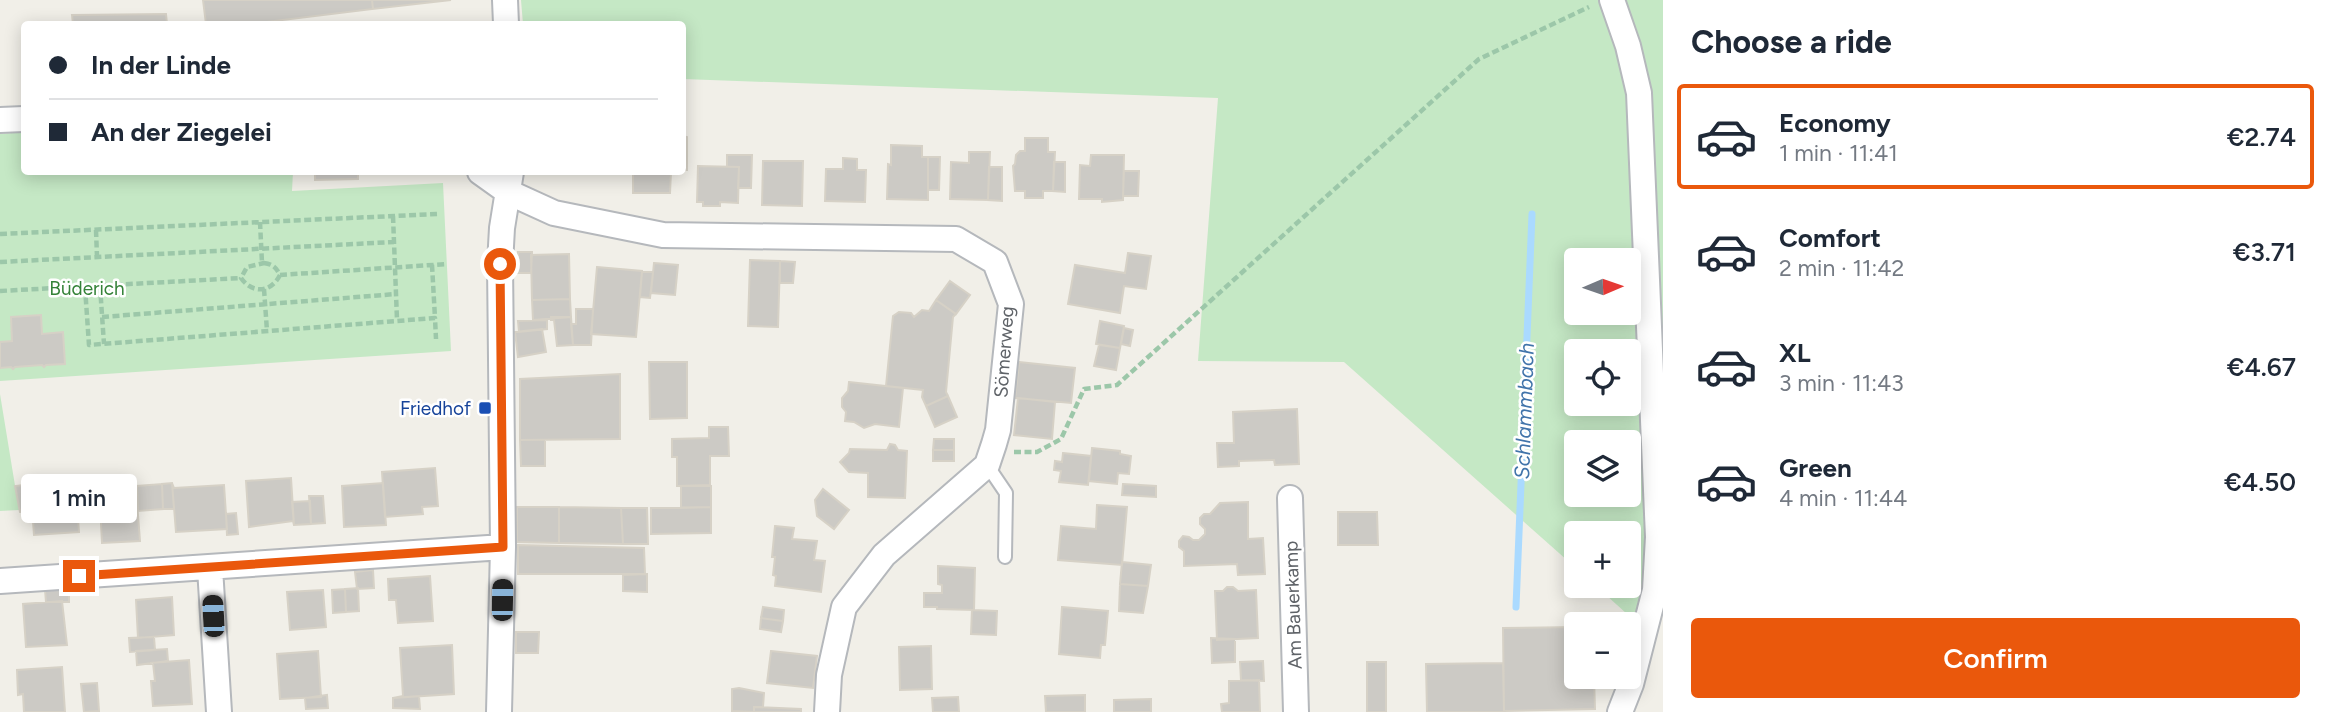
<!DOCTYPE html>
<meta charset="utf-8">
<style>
:root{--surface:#fff;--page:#f2f2f3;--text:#1f2937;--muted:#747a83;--line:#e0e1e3;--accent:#ea580c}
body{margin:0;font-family:Figtree,sans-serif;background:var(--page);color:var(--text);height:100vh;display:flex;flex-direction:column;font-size:26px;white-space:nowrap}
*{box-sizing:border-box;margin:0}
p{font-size:23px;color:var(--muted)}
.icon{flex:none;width:38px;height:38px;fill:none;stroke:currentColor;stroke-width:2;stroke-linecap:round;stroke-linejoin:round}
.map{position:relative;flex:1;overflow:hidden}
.sheet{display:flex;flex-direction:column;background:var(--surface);width:665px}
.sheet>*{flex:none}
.hud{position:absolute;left:21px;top:21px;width:665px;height:154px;border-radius:7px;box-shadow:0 4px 18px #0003;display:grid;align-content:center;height:154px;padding:0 28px;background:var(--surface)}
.needle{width:46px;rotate:88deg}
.tools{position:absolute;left:1564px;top:248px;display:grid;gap:14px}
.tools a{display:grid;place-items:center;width:77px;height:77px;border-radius:7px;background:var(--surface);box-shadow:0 4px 18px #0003;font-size:35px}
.end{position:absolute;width:32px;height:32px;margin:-16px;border:9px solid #ea580c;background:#fff;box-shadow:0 0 0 4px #fff}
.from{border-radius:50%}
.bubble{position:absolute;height:49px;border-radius:7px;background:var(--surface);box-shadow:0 4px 18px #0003;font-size:23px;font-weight:600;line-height:49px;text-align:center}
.car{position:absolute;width:21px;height:42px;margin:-21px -10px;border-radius:9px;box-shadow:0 0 5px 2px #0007;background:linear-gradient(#222 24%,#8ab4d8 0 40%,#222 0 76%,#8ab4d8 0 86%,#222 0)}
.hud b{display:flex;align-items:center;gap:24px;height:66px;font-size:26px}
.hud b+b{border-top:2px solid var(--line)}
.hud i{width:18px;height:18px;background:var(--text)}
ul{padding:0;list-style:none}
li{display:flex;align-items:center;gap:21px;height:105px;margin:0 14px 10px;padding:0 14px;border:4px solid transparent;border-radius:7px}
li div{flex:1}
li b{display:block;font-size:26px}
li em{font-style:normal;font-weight:600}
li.selected{border-color:var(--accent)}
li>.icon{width:63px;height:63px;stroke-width:1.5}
h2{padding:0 28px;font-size:32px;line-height:84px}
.primary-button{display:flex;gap:14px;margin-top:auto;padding:14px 28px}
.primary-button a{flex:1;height:80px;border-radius:7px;background:var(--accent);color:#fff;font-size:28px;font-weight:600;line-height:80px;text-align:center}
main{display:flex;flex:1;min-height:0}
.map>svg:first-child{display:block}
.green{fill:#c5e8c5;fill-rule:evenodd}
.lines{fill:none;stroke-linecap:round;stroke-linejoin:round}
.stream{stroke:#aadaff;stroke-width:7}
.building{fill:#cccac5;stroke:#d6d1c6;stroke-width:2}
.service-casing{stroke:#b5b8bc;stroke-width:16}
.minor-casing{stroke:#b5b8bc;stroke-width:28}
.path{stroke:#9cc7a9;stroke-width:4.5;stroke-dasharray:7 3.5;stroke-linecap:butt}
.service{stroke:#fff;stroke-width:12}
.minor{stroke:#fff;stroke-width:24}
.route{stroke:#ea580c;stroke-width:9}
.transit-dot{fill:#1a4fb4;stroke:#fff;stroke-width:2.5}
.labels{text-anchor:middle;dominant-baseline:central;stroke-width:5;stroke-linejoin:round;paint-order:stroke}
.park-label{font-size:19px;fill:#348238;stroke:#fff}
.street-label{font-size:19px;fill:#5f6368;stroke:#fff}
.transit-label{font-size:19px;fill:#164399;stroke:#fff;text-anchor:end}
.water-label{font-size:21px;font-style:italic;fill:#4174aa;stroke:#fff}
</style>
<main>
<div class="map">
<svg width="1663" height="712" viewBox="0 0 1663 712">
<rect width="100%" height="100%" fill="#f1efe8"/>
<path class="green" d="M 521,0 L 1663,0 L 1663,567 L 1642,582 L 1637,623 L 1596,586 L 1629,586 L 1629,534 L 1577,534 L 1577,569 L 1344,362 L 1198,361 L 1218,98 L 683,79 L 682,24 L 523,24 ZM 1577,261 L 1629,261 L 1629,313 L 1577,313 ZM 1577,352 L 1629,352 L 1629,404 L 1577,404 ZM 1577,443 L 1629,443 L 1629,495 L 1577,495 Z
M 24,132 L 24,172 L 293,172 L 292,191 L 443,183 L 451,351 L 0,381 L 0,134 Z
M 0,394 L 19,510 L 0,511 Z"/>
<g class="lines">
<path class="stream" d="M 1516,607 L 1532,214"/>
</g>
<path class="building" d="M 203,0 L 372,0 L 373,9 L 250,24 L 206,24 Z
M 372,0 L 451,0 L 373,9 Z
M 166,14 L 167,24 L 73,24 L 72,15 Z
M 682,136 L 687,137 L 687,170 L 682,170 Z
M 1025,138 L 1048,138 L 1048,152 L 1055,152 L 1053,191 L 1043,191 L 1043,198 L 1025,198 L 1025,191 L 1015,191 L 1013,166 L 1015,164 L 1016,155 L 1020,151 L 1025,151 Z
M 891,145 L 922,146 L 922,157 L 928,157 L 928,200 L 887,199 L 888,164 L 891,165 Z
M 969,152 L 990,152 L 988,200 L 950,199 L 951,162 L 969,163 Z
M 727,155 L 752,155 L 751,188 L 738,188 L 739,167 L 727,167 Z
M 1091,155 L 1124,155 L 1123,200 L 1102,202 L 1102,199 L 1079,199 L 1080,165 L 1090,166 Z
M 928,157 L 940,157 L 939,190 L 928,190 Z
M 843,158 L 857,159 L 857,170 L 866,170 L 865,202 L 825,201 L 826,169 L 843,169 Z
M 763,161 L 803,161 L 802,206 L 762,205 Z
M 1054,162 L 1065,162 L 1065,192 L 1053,191 Z
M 698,166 L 739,167 L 738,203 L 720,202 L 720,206 L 703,206 L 703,202 L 697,202 Z
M 989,167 L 1002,167 L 1002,201 L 988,200 Z
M 1124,171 L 1139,171 L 1138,196 L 1123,196 Z
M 315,172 L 358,172 L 358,179 L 315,180 Z
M 633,172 L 671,172 L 670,193 L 633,193 Z
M 518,252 L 532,252 L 531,273 L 518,273 Z
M 1128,253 L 1151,256 L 1146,289 L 1124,286 L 1120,313 L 1068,304 L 1075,265 L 1125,273 Z
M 569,254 L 570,299 L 532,300 L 531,255 Z
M 750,260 L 780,261 L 778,327 L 748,326 Z
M 780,261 L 795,262 L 793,283 L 780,283 Z
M 654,263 L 678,265 L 675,295 L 651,293 Z
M 597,267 L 642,271 L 636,337 L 591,334 Z
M 642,272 L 653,272 L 650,298 L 640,297 Z
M 950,281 L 970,295 L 956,314 L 936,300 Z
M 570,299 L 571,317 L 533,320 L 532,300 Z
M 936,300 L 956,314 L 953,317 L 946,392 L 948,396 L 926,406 L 922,397 L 923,390 L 886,386 L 893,316 L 899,312 L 911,313 L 914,317 L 922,310 L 929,311 Z
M 576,309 L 593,309 L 591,345 L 573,345 L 571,324 L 576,324 Z
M 41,315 L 42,334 L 63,332 L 65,364 L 46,365 L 44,367 L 42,365 L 15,367 L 13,369 L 11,367 L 0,368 L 0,342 L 12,341 L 11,317 Z
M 551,317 L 571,317 L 573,345 L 557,346 L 554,320 L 551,320 Z
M 547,320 L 547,329 L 519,332 L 518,321 Z
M 1100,321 L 1124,326 L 1120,348 L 1096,344 Z
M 1124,328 L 1133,330 L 1130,346 L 1121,344 Z
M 542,329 L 546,352 L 518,357 L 515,332 Z
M 1099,345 L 1120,348 L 1116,370 L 1094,366 Z
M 649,362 L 687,362 L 687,418 L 650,419 Z
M 1019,362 L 1075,368 L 1071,403 L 1015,398 Z
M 620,374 L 620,439 L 520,440 L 520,379 Z
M 849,382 L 903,388 L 899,427 L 875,424 L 864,428 L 854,422 L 845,421 L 846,412 L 842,407 L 842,398 L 848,391 Z
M 948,396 L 957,417 L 935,427 L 926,406 Z
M 1018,398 L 1055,402 L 1052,439 L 1014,435 Z
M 1297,409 L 1299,464 L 1275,465 L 1274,460 L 1239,461 L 1239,466 L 1218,467 L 1217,443 L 1234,443 L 1233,412 Z
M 709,427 L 728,427 L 729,456 L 710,456 L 710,485 L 677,486 L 677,457 L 672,457 L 672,439 L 709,438 Z
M 934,439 L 954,439 L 954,450 L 933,450 Z
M 520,440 L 545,440 L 545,466 L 521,466 Z
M 890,444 L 895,445 L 898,450 L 907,451 L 905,498 L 868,497 L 868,473 L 849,472 L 840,462 L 849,453 L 850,449 L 887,450 Z
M 1092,448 L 1120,451 L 1120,454 L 1131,456 L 1129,474 L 1118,473 L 1117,484 L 1089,481 Z
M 933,450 L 954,450 L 954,461 L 933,461 Z
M 1063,453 L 1091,456 L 1088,485 L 1059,482 L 1061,471 L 1054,470 L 1055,461 L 1062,462 Z
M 435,468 L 438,506 L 422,507 L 423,514 L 385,517 L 382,472 Z
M 291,478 L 294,525 L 293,521 L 249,527 L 246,481 Z
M 172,483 L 174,488 L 224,485 L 227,529 L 176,532 Z
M 172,483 L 174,509 L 163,509 L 162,484 Z
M 383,483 L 386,525 L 344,527 L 342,486 Z
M 31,484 L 33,511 L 20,512 L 15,486 Z
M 162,484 L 163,509 L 138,511 L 137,486 Z
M 1123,484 L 1156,486 L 1156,497 L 1122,495 Z
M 681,486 L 711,486 L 711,507 L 681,508 Z
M 823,489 L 849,510 L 834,529 L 817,516 L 815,500 Z
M 76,492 L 79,532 L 34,535 L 31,495 Z
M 309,496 L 323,496 L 325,523 L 311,524 Z
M 310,501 L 311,524 L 294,525 L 292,502 Z
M 137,502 L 140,541 L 102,543 L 100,504 Z
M 1248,502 L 1248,539 L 1263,538 L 1265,574 L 1238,575 L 1237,564 L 1184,566 L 1184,551 L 1179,547 L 1179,541 L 1183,536 L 1189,537 L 1193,540 L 1199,540 L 1205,534 L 1205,529 L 1200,524 L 1200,518 L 1204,514 L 1210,514 L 1220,503 Z
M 1097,505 L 1127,507 L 1122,565 L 1058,560 L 1061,526 L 1096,529 Z
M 517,507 L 559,507 L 559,543 L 517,542 Z
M 559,507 L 621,508 L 623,544 L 559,543 Z
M 711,507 L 711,533 L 651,534 L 651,508 Z
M 621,508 L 647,508 L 648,544 L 623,544 Z
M 1338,512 L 1377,512 L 1378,545 L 1338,545 Z
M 236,513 L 238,534 L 227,535 L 226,514 Z
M 775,526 L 794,528 L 792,539 L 817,541 L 814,560 L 825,561 L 821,592 L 775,586 L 776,576 L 773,575 L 775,557 L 772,557 Z
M 518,545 L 644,548 L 645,574 L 518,574 Z
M 1122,562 L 1151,565 L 1148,586 L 1120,584 Z
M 938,566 L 975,568 L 974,610 L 937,609 L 937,607 L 924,607 L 924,593 L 942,593 L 942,585 L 938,584 Z
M 373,570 L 374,588 L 357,589 L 355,572 Z
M 647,574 L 647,592 L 623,591 L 623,575 Z
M 430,576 L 433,621 L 398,623 L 396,600 L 389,600 L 388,579 Z
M 1120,584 L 1148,586 L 1143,613 L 1119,611 Z
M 1227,587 L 1233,587 L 1238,591 L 1256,590 L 1258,638 L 1217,640 L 1215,591 L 1223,591 Z
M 69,588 L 69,602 L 46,602 L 45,590 Z
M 345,589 L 346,612 L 333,613 L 332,590 Z
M 345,589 L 358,588 L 359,611 L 346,612 Z
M 323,590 L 326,627 L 290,630 L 287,592 Z
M 172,597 L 174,635 L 138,638 L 136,600 Z
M 62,601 L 67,645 L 26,647 L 23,604 Z
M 763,607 L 784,610 L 783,621 L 761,618 Z
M 1062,607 L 1108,611 L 1105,645 L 1101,645 L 1100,658 L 1059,654 Z
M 972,610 L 997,611 L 996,635 L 971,634 Z
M 761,618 L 783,621 L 781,632 L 760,629 Z
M 1577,627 L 1577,677 L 1594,677 L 1595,709 L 1504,711 L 1503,628 Z
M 516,632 L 539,632 L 538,653 L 516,653 Z
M 154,637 L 155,650 L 130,652 L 129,638 Z
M 1211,638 L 1235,639 L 1235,662 L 1212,663 Z
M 452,645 L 454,694 L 393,698 L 403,696 L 400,648 Z
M 931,646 L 932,689 L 900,690 L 899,647 Z
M 167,649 L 168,661 L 137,665 L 136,651 Z
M 318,651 L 321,697 L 280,699 L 277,654 Z
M 771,651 L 817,656 L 813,688 L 767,683 Z
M 189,660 L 192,704 L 153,706 L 151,681 L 155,681 L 153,663 L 150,663 Z
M 1263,661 L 1264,681 L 1241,680 L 1240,662 Z
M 1367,662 L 1386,662 L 1386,712 L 1367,712 Z
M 1503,663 L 1504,712 L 1427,712 L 1426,664 Z
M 62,667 L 65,712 L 24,712 L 23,694 L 18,695 L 17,670 Z
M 1259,680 L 1260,712 L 1222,712 L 1221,704 L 1229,703 L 1229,681 Z
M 97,683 L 99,711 L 84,712 L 81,684 Z
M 739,688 L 764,693 L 763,707 L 754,707 L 754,712 L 732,711 L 732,689 Z
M 327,695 L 328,708 L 306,709 L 305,698 Z
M 1085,695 L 1085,712 L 1046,712 L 1045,696 Z
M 419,696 L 420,709 L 393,708 L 393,698 Z
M 958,697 L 959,712 L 933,712 L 932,698 Z
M 1151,699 L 1151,712 L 1114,712 L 1114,700 Z
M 754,707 L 801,709 L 801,712 L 754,712 Z"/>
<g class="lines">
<g class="service-casing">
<path id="service" d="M 987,465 L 1006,493 L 1005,557"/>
</g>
<g class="minor-casing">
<path id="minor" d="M 505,0 L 506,24
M 1612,0 L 1628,46 L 1639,93 L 1658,537 L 1655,590 L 1631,684 L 1620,712
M 0,120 L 24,119
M 480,172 L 508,192 L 554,213 L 663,235 L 956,239 L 995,262 L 1011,304 L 998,430 L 994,444 L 987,465 L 884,555 L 844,607 L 829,675 L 827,712
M 1290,498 L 1296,712
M 210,568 L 219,712
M 0,581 L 503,547
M 499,712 L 503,547 L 500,264 L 502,228 L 511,172"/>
</g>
<path class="path" d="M 393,216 L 397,320
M 260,222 L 262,263
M 96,230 L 97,257
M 0,234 L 437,214
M 0,262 L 394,242
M 264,263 C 272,264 276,267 280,275 C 271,293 252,294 241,278 L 247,267 Z
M 432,265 L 435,318
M 280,275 L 447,264
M 100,286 L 104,344
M 85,287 L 89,345 L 435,318 L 436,339
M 264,289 L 267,331
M 0,291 L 241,278
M 102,317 L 396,294
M 1014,452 L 1037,452 L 1061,439 L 1084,389 L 1117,385 L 1479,59 L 1589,7"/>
<use href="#service" class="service"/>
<use href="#minor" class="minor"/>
</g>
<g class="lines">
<path class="route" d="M 79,576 L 503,547 L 500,264"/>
</g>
<rect class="transit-dot" x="478" y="401" width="14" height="14" rx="3.5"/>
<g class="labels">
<g class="park-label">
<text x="87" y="288">Büderich</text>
</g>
<g class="street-label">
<text transform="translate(1004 352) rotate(-86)">Sömerweg</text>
<text transform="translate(1293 605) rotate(-92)">Am Bauerkamp</text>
</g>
<g class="transit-label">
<text x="471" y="408">Friedhof</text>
</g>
<g class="water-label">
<text transform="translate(1524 411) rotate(-88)">Schlammbach</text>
</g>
</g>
</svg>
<div class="tools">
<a><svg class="needle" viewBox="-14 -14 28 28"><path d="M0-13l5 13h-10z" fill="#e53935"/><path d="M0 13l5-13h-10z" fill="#747a83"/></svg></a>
<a><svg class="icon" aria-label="locate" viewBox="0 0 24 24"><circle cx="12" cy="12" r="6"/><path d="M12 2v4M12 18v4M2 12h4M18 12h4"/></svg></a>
<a><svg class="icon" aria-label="layers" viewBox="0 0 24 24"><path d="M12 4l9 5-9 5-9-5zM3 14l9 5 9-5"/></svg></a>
<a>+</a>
<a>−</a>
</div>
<i class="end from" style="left:500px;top:264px"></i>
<i class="end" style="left:79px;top:576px"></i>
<div class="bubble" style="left:21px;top:474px;width:116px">1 min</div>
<i class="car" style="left:502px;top:600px;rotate:1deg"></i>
<i class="car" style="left:213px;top:616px;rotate:357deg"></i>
<div class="hud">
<b><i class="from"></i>In der Linde</b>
<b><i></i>An der Ziegelei</b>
</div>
</div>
<section class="sheet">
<h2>Choose a ride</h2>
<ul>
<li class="selected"><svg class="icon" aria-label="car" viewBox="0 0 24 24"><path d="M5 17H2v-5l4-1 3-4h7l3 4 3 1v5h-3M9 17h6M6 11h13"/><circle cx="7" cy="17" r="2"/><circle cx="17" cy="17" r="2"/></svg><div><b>Economy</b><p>1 min · 11:41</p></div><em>€2.74</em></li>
<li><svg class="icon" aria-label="car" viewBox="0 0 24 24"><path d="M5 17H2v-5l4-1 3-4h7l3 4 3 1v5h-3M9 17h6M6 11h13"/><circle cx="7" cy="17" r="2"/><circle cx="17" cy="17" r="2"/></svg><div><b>Comfort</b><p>2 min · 11:42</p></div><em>€3.71</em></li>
<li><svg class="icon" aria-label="car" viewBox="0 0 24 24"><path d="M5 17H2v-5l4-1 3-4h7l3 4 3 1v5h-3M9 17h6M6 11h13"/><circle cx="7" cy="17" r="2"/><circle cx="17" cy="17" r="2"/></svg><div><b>XL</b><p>3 min · 11:43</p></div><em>€4.67</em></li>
<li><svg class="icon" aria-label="car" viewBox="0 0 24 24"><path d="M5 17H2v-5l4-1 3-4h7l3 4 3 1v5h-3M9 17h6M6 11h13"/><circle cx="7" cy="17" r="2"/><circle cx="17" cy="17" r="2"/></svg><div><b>Green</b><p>4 min · 11:44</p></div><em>€4.50</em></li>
</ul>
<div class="primary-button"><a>Confirm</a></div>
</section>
</main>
